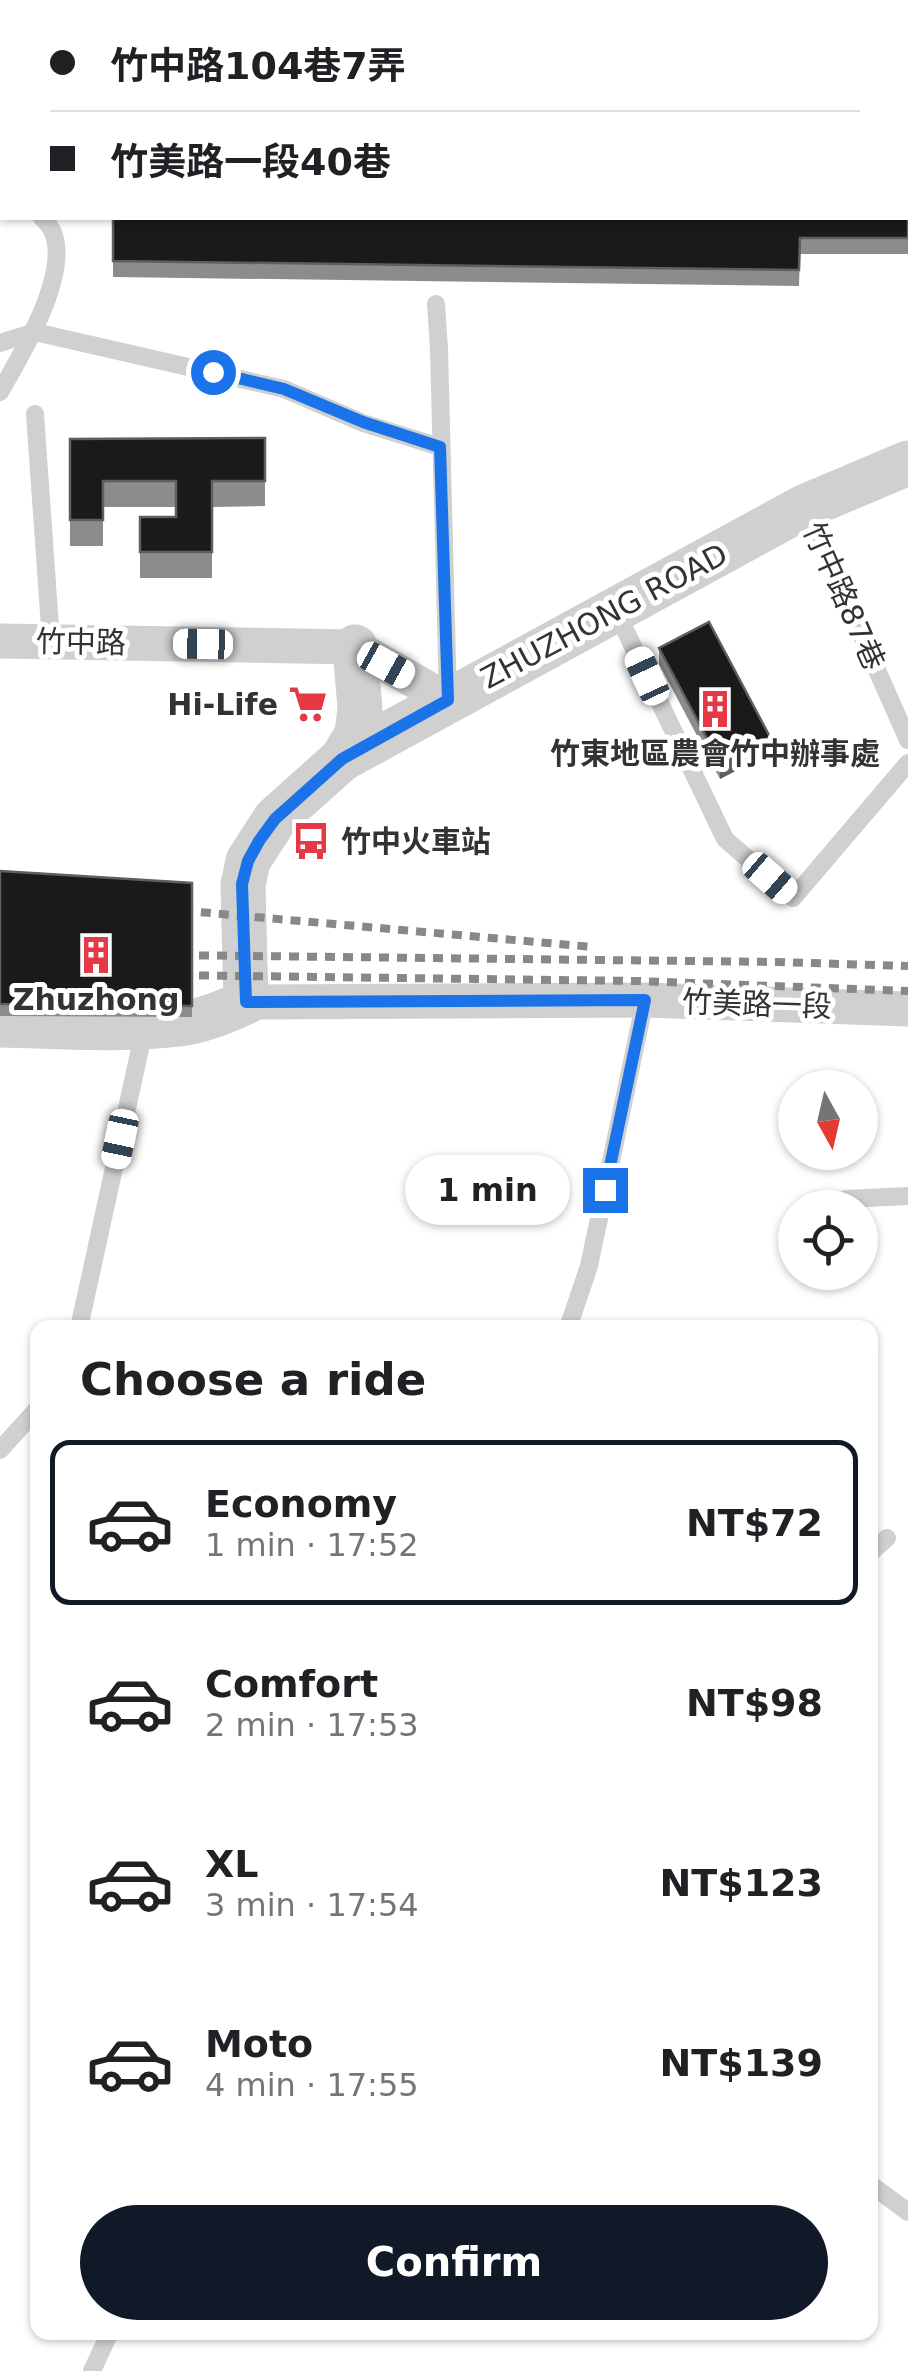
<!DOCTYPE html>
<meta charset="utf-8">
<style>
:root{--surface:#fff;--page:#f6f6f6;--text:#202124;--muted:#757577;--line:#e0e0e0;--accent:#111827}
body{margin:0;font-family:"DejaVu Sans","Noto Sans TC",sans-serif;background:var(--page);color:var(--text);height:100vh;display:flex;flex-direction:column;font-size:38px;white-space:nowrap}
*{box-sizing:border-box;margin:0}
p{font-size:32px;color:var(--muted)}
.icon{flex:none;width:55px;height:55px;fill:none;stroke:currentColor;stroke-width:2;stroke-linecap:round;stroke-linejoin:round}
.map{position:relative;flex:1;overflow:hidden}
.panel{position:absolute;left:30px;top:1320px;width:848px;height:1020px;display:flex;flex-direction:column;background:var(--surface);border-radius:20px;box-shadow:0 2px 8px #0004}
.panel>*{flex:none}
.guide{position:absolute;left:0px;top:0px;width:910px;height:220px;box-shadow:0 2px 8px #0004;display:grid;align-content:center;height:220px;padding:0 50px;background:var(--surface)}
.needle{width:65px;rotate:172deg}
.buttons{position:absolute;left:778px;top:1070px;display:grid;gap:20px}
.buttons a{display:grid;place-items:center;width:100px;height:100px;border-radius:50%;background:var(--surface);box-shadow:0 2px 8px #0004;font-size:50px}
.end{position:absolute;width:45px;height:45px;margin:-22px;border:12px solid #1a73e8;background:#fff;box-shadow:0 0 0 5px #fff}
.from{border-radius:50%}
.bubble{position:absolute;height:70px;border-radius:35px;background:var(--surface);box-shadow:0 2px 8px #0004;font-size:32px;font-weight:700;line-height:70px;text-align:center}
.car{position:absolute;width:30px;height:60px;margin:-30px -15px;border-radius:12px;box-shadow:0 0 8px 2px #0007;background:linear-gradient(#fff 24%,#345 0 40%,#fff 0 76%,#345 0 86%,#fff 0)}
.guide b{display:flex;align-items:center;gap:35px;height:95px;font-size:38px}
.guide b+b{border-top:2px solid var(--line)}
.guide i{width:25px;height:25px;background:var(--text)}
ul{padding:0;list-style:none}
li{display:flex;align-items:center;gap:30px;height:165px;margin:0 20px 15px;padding:0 30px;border:5px solid transparent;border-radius:20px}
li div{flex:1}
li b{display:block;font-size:38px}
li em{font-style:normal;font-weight:700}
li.current{border-color:var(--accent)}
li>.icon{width:90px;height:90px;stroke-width:1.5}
h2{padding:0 50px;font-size:45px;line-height:120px}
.action{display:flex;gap:20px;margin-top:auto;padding:20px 50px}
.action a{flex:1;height:115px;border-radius:60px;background:var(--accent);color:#fff;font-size:40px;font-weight:700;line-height:115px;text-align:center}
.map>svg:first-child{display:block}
.green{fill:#e6ecdf}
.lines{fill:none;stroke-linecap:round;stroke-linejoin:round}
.service{stroke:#d0d0d0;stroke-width:18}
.minor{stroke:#d0d0d0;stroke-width:35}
.tertiary{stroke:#d0d0d0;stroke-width:45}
.rail{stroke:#888;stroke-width:8;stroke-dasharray:10 8;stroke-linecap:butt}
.wall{fill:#8c8c8c}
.shaded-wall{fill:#5f5f5f}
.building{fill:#1a1a1a;stroke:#5f5f5f;stroke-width:2.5}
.route{stroke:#1a73e8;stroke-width:12}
.labels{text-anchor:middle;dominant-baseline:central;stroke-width:10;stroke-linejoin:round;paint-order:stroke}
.street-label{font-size:30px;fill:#333;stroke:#fff}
.poi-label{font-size:30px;font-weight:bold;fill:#333;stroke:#fff}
</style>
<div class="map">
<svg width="908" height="2371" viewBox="0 0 908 2371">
<rect width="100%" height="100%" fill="#fff"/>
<path class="green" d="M 212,0 L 722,0 L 722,2 L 212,2 Z"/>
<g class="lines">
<path class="service" d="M 0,165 L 2,168
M 436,304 L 439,349 L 448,699
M 0,343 L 35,332 L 284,389 L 363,423 L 440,447
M 0,392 C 21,355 72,273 52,230 C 51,228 44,219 42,218
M 35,414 L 51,641
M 805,508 L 908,740
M 616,611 L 725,839 L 793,898 L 908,763
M 846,1199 L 908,1196
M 79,1328 L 145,1026
M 568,1328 L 589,1266 L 645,1000
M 0,1450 L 38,1408
M 870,1553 L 887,1538
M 870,2184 L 908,2212
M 92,2371 L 110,2332"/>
<path class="minor" d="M 0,641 L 355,647 L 448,700
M 246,1002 L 645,1000 L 908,1009"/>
<path class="tertiary" d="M 342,759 L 357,734 L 360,709 L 355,647
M 0,1025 C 59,1026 121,1031 180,1024 C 203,1021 225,1012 246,1002 L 243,885 L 248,861 L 275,819 L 342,759 L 804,507 L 908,463"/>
<path class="rail" d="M 165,909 L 593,947
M 163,955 L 777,962 L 908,966
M 163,975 L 638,981 L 908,991"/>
</g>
<path class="wall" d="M 908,32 L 908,254 L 800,254 L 799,286 L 113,277 L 113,218 L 908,218 Z
M 265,438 L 265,506 L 212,507 L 212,578 L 140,578 L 140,517 L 176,517 L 176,507 L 103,507 L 103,546 L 70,546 L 70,439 Z
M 659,648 L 770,753 L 720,779 L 659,664 Z
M 0,871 L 192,883 L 192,1017 L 0,1016 Z"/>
<path class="shaded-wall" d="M 770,737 L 770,753 L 720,779 L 720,763 Z"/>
<path class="building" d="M 43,0 L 169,0 L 169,2 L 43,2 Z
M 908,32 L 908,238 L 800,238 L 799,270 L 113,261 L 113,218 L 908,218 Z
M 265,438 L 265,481 L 212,481 L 212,552 L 140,552 L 140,517 L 176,517 L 176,481 L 103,481 L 103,520 L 70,520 L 70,439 Z
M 709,622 L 770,737 L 720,763 L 659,648 Z
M 0,871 L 192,883 L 192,1006 L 0,1004 Z"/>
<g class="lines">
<path class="route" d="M 213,372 L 284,389 L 363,422 L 440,447 L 448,700 L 342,759 L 275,819 L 259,841 L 248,861 L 242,884 L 246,1002 L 645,1000 L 605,1190"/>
</g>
<defs>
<g id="supermarket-bare" transform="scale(3)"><path d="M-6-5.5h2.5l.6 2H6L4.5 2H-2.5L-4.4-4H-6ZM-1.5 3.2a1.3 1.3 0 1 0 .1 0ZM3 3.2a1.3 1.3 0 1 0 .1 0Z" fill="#e63946" stroke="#fff" stroke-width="2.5" paint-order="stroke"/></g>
<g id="building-bare" transform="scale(3)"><path d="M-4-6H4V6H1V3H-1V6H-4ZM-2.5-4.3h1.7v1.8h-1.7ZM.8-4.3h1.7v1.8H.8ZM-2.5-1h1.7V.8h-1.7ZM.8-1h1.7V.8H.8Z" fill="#e63946" stroke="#fff" stroke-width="2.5" paint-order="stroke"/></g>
<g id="bus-bare" transform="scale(3)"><path d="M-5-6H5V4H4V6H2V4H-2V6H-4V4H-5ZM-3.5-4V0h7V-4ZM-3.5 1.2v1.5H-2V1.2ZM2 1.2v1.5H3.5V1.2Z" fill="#e63946" stroke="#fff" stroke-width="2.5" paint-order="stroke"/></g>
</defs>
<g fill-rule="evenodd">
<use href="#supermarket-bare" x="308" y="704"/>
<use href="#building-bare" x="715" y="709"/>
<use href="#bus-bare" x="311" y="841"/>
<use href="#building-bare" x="96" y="955"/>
</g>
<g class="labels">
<g class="street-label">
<text transform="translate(844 596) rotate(66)">竹中路87巷</text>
<text transform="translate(604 616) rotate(-28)">ZHUZHONG ROAD</text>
<text transform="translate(81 642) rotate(1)">竹中路</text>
<text transform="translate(757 1004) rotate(2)">竹美路一段</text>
</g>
<g class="poi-label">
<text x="278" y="704" text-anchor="end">Hi-Life</text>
<text x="715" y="753">竹東地區農會竹中辦事處</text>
<text x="341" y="841" text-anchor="start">竹中火車站</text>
<text x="96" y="999">Zhuzhong</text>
</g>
</g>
</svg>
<div class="buttons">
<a><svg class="needle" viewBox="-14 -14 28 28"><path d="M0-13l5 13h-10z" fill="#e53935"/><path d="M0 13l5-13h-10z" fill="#757577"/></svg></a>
<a><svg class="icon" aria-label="locate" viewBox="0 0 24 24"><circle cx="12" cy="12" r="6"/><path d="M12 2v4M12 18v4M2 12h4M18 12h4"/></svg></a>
</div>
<i class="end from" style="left:213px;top:372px"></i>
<i class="end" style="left:605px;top:1190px"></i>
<div class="bubble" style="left:405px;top:1155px;width:165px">1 min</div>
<i class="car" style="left:203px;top:644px;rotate:271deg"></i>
<i class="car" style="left:386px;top:665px;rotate:119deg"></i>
<i class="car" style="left:647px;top:676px;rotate:335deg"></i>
<i class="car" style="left:770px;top:878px;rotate:131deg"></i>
<i class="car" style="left:120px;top:1139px;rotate:192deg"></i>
<div class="guide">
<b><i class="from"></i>竹中路104巷7弄</b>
<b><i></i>竹美路一段40巷</b>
</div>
<section class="panel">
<h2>Choose a ride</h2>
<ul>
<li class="current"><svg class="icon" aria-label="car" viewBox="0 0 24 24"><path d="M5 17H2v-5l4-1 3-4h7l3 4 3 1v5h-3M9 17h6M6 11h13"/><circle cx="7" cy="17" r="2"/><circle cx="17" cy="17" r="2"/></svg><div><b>Economy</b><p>1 min · 17:52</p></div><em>NT$72</em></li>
<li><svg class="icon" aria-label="car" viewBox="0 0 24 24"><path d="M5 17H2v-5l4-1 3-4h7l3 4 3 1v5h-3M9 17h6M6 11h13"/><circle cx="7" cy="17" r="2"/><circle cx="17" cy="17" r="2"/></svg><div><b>Comfort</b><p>2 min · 17:53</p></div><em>NT$98</em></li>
<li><svg class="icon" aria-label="car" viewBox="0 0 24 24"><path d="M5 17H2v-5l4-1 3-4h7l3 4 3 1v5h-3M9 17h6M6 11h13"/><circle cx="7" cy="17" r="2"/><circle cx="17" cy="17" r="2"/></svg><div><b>XL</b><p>3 min · 17:54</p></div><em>NT$123</em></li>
<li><svg class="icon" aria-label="car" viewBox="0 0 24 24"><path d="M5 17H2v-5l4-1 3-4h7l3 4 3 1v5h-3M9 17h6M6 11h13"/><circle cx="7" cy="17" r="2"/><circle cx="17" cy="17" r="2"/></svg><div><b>Moto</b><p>4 min · 17:55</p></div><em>NT$139</em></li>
</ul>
<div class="action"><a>Confirm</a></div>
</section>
</div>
